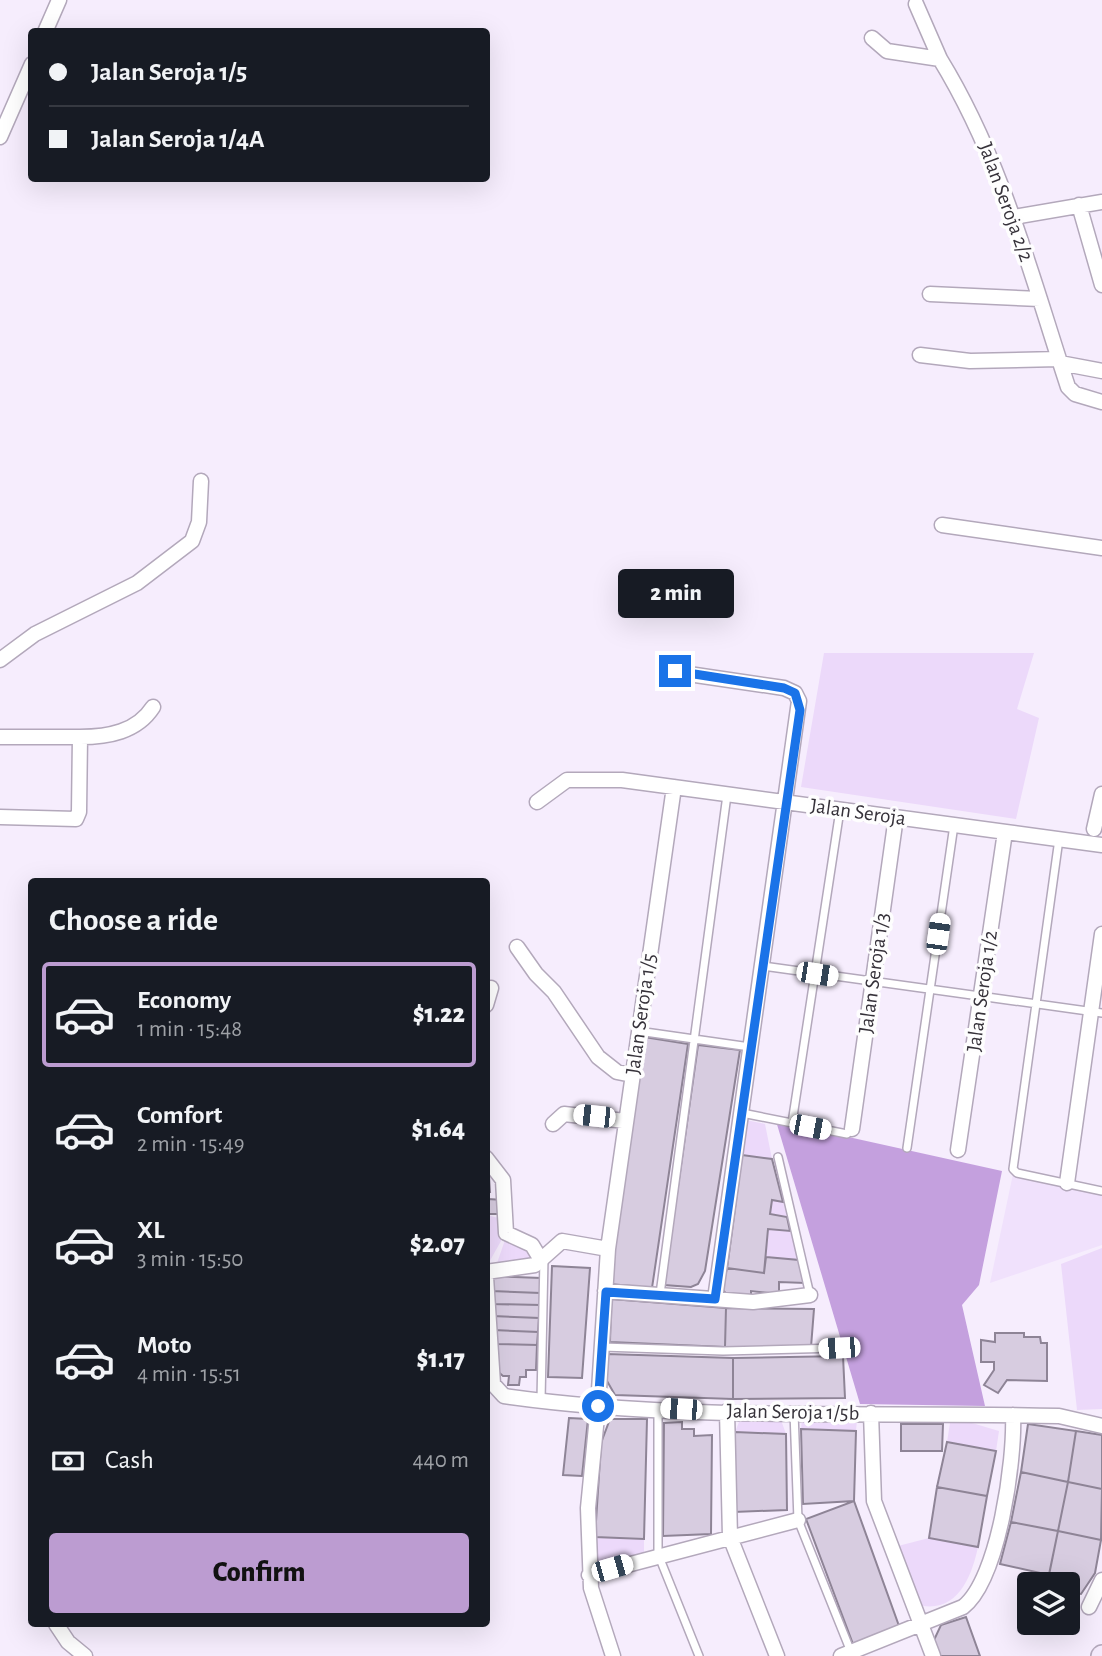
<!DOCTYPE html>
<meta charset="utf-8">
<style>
:root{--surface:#171b24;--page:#242831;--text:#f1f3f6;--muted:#9ea1a6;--line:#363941;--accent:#bc9cd1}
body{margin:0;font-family:"Alegreya Sans",sans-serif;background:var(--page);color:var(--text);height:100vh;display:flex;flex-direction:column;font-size:26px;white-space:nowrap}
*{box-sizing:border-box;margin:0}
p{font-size:23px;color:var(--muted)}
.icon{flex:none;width:38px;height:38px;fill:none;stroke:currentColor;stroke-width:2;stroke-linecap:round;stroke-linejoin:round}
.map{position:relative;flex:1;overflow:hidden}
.panel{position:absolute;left:28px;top:878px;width:462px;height:749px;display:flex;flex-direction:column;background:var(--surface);border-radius:7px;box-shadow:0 7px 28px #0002}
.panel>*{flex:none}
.top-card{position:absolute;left:28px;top:28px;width:462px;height:154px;border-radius:7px;box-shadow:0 7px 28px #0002;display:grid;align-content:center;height:154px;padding:0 21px;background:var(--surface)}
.fabs{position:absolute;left:1017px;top:1572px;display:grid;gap:14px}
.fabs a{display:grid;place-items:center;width:63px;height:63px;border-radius:7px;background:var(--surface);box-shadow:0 7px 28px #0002;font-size:35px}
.end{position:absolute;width:32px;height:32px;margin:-16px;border:9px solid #1a73e8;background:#fff;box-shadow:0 0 0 4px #fff}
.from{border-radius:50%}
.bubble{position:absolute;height:49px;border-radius:7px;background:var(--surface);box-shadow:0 7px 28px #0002;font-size:23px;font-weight:800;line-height:49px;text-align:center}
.car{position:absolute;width:21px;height:42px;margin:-21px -10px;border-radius:9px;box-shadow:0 0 5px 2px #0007;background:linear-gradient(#fff 24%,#345 0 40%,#fff 0 76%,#345 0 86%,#fff 0)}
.top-card b{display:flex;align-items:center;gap:24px;height:66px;font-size:26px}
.top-card b+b{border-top:2px solid var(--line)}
.top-card i{width:18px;height:18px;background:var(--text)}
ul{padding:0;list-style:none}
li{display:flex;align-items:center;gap:21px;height:105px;margin:0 14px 10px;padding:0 7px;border:4px solid transparent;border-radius:7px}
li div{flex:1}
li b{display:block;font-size:26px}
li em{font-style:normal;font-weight:800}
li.on{border-color:var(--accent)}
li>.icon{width:63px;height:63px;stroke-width:1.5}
h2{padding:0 21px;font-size:32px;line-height:84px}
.pay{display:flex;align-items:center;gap:18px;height:77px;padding:0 21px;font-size:26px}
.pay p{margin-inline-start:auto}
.cta{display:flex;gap:14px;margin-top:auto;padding:14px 21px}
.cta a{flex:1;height:80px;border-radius:7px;background:var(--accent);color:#111;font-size:28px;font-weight:800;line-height:80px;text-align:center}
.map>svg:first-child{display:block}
.built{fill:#f0e1fc}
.green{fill:#ecd9fa}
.forest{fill:#c4a0de}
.building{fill:#d7cce0;stroke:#8e8496;stroke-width:2}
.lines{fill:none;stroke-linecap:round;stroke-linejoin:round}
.service-casing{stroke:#b3a8bb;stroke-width:10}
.minor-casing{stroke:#b3a8bb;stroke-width:17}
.secondary-casing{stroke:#b3a8bb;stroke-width:22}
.service{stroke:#fff;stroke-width:7}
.minor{stroke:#fff;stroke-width:14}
.secondary{stroke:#f4eafb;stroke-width:19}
.route{stroke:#1a73e8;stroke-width:9}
.labels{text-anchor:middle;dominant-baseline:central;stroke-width:7;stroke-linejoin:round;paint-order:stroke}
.street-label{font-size:21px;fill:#36323a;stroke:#fefefe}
</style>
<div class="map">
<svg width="1102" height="1656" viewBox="0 0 1102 1656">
<rect width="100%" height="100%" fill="#f6edfd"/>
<path class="built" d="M 1013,1174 L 1102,1192 L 1102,1245 L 990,1283 Z"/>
<path class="green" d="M 824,653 L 1034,653 L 1017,709 L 1039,718 L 1016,819 L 801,787 Z
M 746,1120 L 765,1124 L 772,1159 L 742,1155 Z
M 772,1200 L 783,1202 L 787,1217 L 770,1214 Z
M 487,1215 L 502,1219 L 501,1241 L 487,1266 Z
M 768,1229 L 790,1231 L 799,1260 L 766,1257 Z
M 505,1240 L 535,1253 L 531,1260 L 496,1266 Z
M 1102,1248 L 1102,1409 L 1077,1410 L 1061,1264 Z
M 741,1417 L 781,1420 L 786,1434 L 735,1432 Z
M 802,1419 L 857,1420 L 856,1431 L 801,1429 Z
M 950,1423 L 972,1423 L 999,1431 L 996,1451 L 947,1442 Z
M 595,1537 L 644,1539 L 644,1553 L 595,1563 Z
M 929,1538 L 978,1547 C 972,1575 959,1611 923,1606 L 918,1599 L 898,1546 Z"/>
<path class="forest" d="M 776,1121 L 1002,1171 L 979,1285 L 962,1305 L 985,1406 L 860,1404 Z"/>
<path class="building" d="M 644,1037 L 688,1044 L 652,1288 L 610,1284 Z
M 698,1045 L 740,1050 L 705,1271 L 698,1284 L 691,1287 L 664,1285 Z
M 742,1155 L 772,1159 L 783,1202 L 772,1200 L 770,1214 L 787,1217 L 790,1231 L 768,1229 L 764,1273 L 727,1268 Z
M 486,1176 L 489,1176 L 490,1192 L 486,1192 Z
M 488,1199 L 503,1200 L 502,1214 L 487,1214 Z
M 766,1257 L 799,1260 L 805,1283 L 779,1282 L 779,1294 L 751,1291 L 751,1298 L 728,1296 L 722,1289 L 727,1268 L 764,1273 Z
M 552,1266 L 590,1268 L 582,1378 L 548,1377 Z
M 491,1276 L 541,1278 L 540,1293 L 492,1291 Z
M 492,1291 L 540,1293 L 540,1305 L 492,1304 Z
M 611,1299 L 726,1308 L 725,1347 L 610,1342 Z
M 492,1304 L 540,1305 L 539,1318 L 493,1316 Z
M 726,1308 L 814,1309 L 811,1347 L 725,1347 Z
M 493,1316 L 539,1318 L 538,1332 L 494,1330 Z
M 494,1330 L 538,1332 L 537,1345 L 494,1344 Z
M 995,1333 L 1024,1333 L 1024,1337 L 1040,1337 L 1041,1343 L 1047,1343 L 1047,1381 L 1007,1380 L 998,1393 L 984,1385 L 994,1370 L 994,1362 L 981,1362 L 981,1340 L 995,1342 Z
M 494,1344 L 537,1345 L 536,1370 L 526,1370 L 526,1377 L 520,1377 L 519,1385 L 508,1385 L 509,1376 L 503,1376 L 495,1369 Z
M 607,1354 L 733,1358 L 733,1399 L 615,1395 L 607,1381 Z
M 843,1356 L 845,1398 L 733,1399 L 733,1358 Z
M 569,1418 L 588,1419 L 582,1476 L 563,1475 Z
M 610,1419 L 647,1419 L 644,1539 L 595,1537 L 601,1443 Z
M 682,1422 L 682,1429 L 694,1429 L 694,1436 L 712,1435 L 711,1534 L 663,1536 L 664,1423 Z
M 901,1424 L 943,1424 L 942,1451 L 901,1451 Z
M 1028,1424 L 1076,1431 L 1068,1482 L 1021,1472 Z
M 801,1429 L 856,1431 L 854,1501 L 803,1504 Z
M 1076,1431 L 1102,1435 L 1102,1489 L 1068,1482 Z
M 735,1432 L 786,1434 L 787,1510 L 734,1512 Z
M 947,1442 L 996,1451 L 987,1496 L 937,1487 Z
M 1021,1472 L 1068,1482 L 1058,1531 L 1011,1522 Z
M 1068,1482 L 1102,1489 L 1101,1540 L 1058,1531 Z
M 937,1487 L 987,1496 L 978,1547 L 929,1538 Z
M 854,1501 L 899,1626 L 853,1644 L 806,1519 Z
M 1011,1522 L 1058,1531 L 1049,1575 L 1000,1564 Z
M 1058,1531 L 1101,1540 L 1095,1573 L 1081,1594 L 1068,1592 L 1068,1584 L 1047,1584 Z
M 966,1617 L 980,1656 L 940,1656 L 934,1640 L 941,1625 Z"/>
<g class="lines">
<g class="service-casing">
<path id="service" d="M 1059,839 L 1013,1169 L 1017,1173 L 1102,1191
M 763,966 L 1102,1013
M 638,1031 L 750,1047
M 742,1113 L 847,1134 L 852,1129
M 792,1123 L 840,810
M 907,1148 L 954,825
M 778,1157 L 810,1295
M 660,1294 L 727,795
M 602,1347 L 723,1351 L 839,1348
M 541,1400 L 544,1258
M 658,1409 L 658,1554 L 699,1656
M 794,1412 L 798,1520 L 851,1652"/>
</g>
<g class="minor-casing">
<path id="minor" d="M 916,4 L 940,59
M 45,32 L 59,0
M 872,38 L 887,51 L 940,59 C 1002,160 1031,275 1068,387 L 1075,394 L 1102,402
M 0,137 L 32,64
M 1079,205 L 1102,285
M 1014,217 L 1102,202
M 930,294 L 1040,299
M 920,355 L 970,361 L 1059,359
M 1060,363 L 1102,371
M 942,525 L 1102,548
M 0,660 L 35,634 L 137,583 L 192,541 L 199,522 L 201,481
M 675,672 L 784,688 L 795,693 L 799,701 L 715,1299
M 0,737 L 80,737
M 537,802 L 567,780 L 622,780 L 1102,845
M 0,817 L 76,819 L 79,812 L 80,737 C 108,737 137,732 153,707
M 1094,829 L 1102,794
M 517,947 L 536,974 L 554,992 L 598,1057 L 617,1072 L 632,1075
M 486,1005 L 491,988
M 553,1124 L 564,1114 L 625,1121
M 852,1129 L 896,817
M 958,1150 L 1005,832
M 486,1158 L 503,1180 L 506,1233 L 532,1245 L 541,1260
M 1067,1183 L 1102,934
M 486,1272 L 535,1265 L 562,1241 L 608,1249
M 486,1277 L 493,1384 L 504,1396 C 687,1422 875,1411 1059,1416 L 1102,1426
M 605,1291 L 753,1302 L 810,1295
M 727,1411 L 730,1537 L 777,1656
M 871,1413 L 874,1501 L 933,1656
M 589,1575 L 798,1520
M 1089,1607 L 1102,1580
M 56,1624 L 68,1642 L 85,1656
M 613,1656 L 591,1588 L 588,1508 L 598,1406 L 608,1249 L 674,787
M 841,1656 L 963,1607 C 999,1579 1015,1459 1013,1415"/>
</g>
<g class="secondary-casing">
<path id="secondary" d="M 1101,1656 L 1102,1655"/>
</g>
<use href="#service" class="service"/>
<use href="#minor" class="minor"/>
<use href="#secondary" class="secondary"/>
</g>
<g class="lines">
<path class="route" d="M 598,1406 L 606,1292 L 715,1299 L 800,710 L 795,693 L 784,688 L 675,671"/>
</g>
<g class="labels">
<g class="street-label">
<text transform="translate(1006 202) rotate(70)">Jalan Seroja 2/2</text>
<text transform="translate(858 812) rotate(8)">Jalan Seroja</text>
<text transform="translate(874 973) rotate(-82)">Jalan Seroja 1/3</text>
<text transform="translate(982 991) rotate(-82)">Jalan Seroja 1/2</text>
<text transform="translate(641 1014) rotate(-82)">Jalan Seroja 1/5</text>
<text transform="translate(793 1412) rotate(1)">Jalan Seroja 1/5b</text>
</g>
</g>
</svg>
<div class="fabs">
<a><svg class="icon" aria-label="layers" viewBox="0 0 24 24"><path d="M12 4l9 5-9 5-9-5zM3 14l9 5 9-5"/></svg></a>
</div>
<i class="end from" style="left:598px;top:1406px"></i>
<i class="end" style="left:675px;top:671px"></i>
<div class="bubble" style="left:618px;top:569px;width:116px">2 min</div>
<i class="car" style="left:938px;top:934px;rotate:8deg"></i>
<i class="car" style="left:817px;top:974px;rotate:99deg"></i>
<i class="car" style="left:594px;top:1116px;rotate:276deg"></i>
<i class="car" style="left:810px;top:1127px;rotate:101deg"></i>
<i class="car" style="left:839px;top:1348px;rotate:267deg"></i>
<i class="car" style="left:681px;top:1409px;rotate:273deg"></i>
<i class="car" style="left:612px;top:1568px;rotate:74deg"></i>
<div class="top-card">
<b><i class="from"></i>Jalan Seroja 1/5</b>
<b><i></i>Jalan Seroja 1/4A</b>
</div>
<section class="panel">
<h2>Choose a ride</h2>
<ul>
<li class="on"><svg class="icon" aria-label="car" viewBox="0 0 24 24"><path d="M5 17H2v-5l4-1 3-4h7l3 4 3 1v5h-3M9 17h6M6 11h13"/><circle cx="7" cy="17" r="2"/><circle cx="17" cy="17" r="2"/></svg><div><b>Economy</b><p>1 min · 15:48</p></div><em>$1.22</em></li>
<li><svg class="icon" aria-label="car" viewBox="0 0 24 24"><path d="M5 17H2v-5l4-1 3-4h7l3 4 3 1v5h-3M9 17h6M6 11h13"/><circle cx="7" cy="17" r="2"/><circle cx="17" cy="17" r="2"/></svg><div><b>Comfort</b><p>2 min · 15:49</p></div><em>$1.64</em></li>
<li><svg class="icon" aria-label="car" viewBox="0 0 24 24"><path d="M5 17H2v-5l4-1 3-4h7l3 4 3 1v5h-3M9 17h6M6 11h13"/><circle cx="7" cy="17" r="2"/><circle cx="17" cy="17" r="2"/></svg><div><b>XL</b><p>3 min · 15:50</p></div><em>$2.07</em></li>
<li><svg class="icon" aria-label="car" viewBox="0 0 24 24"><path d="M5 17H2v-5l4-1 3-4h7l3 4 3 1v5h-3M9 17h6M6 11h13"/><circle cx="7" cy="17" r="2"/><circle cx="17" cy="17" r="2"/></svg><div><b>Moto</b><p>4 min · 15:51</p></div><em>$1.17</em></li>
</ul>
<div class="pay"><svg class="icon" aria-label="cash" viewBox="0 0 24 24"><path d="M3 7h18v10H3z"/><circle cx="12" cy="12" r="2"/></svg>Cash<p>440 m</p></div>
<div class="cta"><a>Confirm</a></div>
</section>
</div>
